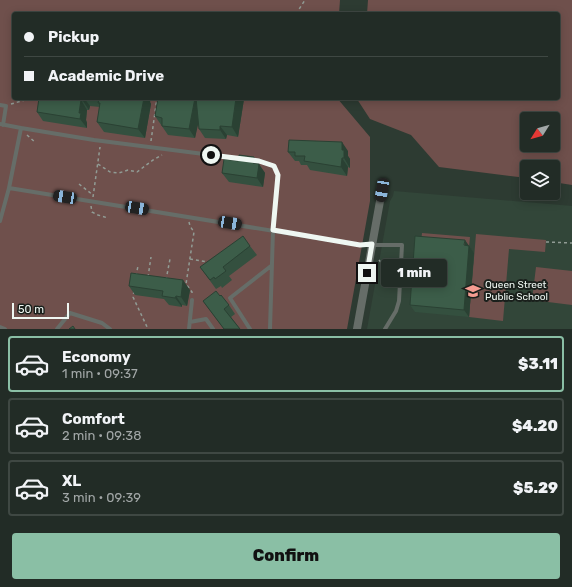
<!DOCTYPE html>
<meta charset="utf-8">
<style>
:root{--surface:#222c26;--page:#2a342e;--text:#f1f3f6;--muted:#a2a7a7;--line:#3f4843;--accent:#8abfa5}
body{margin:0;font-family:Rubik,sans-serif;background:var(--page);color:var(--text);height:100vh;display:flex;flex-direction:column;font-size:15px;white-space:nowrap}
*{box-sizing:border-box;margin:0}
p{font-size:13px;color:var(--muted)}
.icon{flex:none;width:22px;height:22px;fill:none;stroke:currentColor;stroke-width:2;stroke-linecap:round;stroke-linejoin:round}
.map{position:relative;height:329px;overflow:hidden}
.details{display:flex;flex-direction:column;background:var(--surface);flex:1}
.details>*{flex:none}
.hud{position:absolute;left:12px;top:12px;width:548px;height:88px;border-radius:4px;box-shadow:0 2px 10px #0003,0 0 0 1px var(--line);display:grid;align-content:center;height:88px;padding:0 12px;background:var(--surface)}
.needle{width:26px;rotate:233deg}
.buttons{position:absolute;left:520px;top:112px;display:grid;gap:8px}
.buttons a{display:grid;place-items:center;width:40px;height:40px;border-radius:4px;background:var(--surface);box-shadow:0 2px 10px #0003,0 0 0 1px var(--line);font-size:20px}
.scale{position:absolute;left:12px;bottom:10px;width:57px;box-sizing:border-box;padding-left:4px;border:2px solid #eff7f2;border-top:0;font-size:11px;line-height:14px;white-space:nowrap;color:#eff7f2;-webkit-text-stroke:3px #1a201c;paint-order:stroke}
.end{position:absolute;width:18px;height:18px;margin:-9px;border:5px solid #eff7f2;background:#111;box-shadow:0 0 0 2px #111}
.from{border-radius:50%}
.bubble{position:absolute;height:28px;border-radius:4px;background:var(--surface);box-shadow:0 2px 10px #0003,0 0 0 1px var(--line);font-size:13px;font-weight:800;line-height:28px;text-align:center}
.car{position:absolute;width:12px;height:24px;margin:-12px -6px;border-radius:5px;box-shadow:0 0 3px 1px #0007;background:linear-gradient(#222 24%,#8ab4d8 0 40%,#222 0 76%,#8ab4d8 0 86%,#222 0)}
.hud b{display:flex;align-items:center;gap:14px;height:38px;font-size:15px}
.hud b+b{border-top:1px solid var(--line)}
.hud i{width:10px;height:10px;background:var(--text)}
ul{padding:7px 0 0;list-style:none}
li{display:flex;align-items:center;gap:12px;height:56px;margin:0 8px 6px;padding:0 4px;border:2px solid var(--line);border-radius:4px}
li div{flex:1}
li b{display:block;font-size:15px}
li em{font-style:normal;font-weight:800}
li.active{border-color:var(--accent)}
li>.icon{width:36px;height:36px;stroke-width:1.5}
.primary-button{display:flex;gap:8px;margin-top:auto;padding:8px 12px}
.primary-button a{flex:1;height:46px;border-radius:4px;background:var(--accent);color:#111;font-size:16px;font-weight:800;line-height:46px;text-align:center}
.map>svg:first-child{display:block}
.built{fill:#324639}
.green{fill:#6f504c;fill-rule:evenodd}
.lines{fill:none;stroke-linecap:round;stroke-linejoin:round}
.path{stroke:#919c95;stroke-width:1.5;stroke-dasharray:3 3;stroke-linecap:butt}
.lane{stroke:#666d68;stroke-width:4}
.street{stroke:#666d68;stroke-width:8}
.wall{fill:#34503f}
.shaded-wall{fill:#2a4133}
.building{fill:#3c5d49;stroke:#2a4133}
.route{stroke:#eff7f2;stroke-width:5}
.labels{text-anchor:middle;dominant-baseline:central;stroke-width:4;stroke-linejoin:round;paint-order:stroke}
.poi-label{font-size:10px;fill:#eff7f2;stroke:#1a201c;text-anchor:start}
</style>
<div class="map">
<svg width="572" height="329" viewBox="0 0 572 329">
<rect width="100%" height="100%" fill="#2d3b32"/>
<path class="built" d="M 394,191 L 572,206 L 572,329 L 367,329 L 390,201 L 393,196 Z"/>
<path class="green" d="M 0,0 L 340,0 L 339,14 L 14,14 L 14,98 L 337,98 L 370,137 L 370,201 L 347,329 L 0,329 Z
M 368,0 L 572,0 L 572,185 L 553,182 L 553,167 L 527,167 L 527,178 L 439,167 L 411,135 L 370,119 L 357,99 L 558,98 L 558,14 L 367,14 ZM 527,119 L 553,119 L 553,145 L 527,145 Z
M 422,233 L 470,237 L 469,247 L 421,243 Z
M 476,234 L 546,240 L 545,252 L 509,249 L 503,321 L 469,317 Z
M 536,267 L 572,271 L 572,305 L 532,300 Z"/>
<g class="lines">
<path class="path" d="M 296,14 L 305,0
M 11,104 L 32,98
M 27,135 L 36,143
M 151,141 L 157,98
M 98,164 L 110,172 L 119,173 L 128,170 L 137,172 L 153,160 L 162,155
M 79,184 L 93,195
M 93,197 L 100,147
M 91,206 L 92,212 L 98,215 L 108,218
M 189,222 L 190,226 L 194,232 L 186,284 L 192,292 L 192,295
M 546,242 L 572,243
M 190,259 L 208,262
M 379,260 L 391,275 L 395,273
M 136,276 L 138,266
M 148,277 L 151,257
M 166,280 L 170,259
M 134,291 L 133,297 L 148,329"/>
<path class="lane" d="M 0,105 L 6,106 L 3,125
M 0,124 L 21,128
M 251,160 L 259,161 L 274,166 L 278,175 L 273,230 L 270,329
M 9,188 L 21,128 L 94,140 L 243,159
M 0,221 L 9,188 L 360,245 L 402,245 L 399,301 L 396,311 L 385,329
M 190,322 L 206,319 L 213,329
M 0,327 L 5,329
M 57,329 L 70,313 L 102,323 L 110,329
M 189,329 L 192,300
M 250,329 L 230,298 L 271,266"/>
<path class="street" d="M 357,329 L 382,190"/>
</g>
<path class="wall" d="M 39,98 L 151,98 L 150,102 L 151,104 L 145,138 L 104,132 L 97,122 L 100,107 L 90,106 L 89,110 L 87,110 L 86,120 L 87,123 L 87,128 L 43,121 L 37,112 Z
M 158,98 L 243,98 L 244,99 L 238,137 L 227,135 L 226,139 L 205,138 L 199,129 L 198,122 L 195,138 L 168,135 L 155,116 Z
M 348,151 L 348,156 L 350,159 L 350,168 L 348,167 L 347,176 L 310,170 L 307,165 L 301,165 L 299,161 L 295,161 L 288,152 Z
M 254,157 L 265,173 L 263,187 L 229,182 L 222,173 L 238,161 Z
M 250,246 L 257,255 L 229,276 L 232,280 L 222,288 L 221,286 L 216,289 L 200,267 Z
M 469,246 L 474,253 L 469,317 L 415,312 L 410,305 Z
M 129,286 L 190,290 L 187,306 L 182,305 L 182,307 L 169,305 L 164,299 L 135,295 Z
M 220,296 L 229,305 L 235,314 L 231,317 L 240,329 L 224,329 L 203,301 Z"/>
<path class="shaded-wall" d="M 83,98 L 84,98 L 90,106 L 89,110 L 83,101 Z
M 144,98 L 151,98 L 150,102 L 151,104 L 145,138 L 138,129 Z
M 195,98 L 199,98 L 203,103 L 195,138 L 189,129 Z
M 236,98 L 243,98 L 244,99 L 238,137 L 232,127 Z
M 81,100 L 87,110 L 86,120 L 87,123 L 87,128 L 80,119 L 79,113 Z
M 220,126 L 227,135 L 226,139 L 220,130 Z
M 342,142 L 348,151 L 348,156 L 350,159 L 350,168 L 344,158 L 342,150 Z
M 254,157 L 265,173 L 263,187 L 257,178 L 253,163 Z
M 342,158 L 348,167 L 347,176 L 341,167 Z
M 465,240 L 474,253 L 469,317 L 464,310 Z
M 183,280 L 190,290 L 187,306 L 181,297 Z
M 176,296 L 182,305 L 182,307 L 175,298 Z"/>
<path class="building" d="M 39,98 L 83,98 L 83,101 L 81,100 L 79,113 L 81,113 L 80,119 L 37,112 Z
M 92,98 L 144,98 L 138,129 L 97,122 L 100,103 L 98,103 L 99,99 Z
M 158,98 L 195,98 L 189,129 L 162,126 L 162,118 L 155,116 Z
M 196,98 L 236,98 L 232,127 L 220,126 L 220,130 L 199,129 Z
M 289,140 L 342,142 L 342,150 L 344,150 L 344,158 L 342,158 L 341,167 L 304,161 L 305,156 L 295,156 L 295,152 L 288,152 Z
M 239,155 L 254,157 L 253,163 L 259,164 L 257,178 L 222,173 L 224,159 L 238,161 Z
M 243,236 L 250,246 L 223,267 L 226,271 L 215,279 L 214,277 L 210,280 L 200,267 Z
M 415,236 L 465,240 L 464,245 L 469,246 L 464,310 L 410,305 Z
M 131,273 L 183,280 L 181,297 L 176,296 L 175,298 L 162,296 L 163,291 L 129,286 Z
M 216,291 L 220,296 L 221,295 L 229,305 L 224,309 L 240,329 L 224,329 L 203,301 Z
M 73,326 L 75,329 L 69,329 Z"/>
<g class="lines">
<path class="route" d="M 211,155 L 259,161 L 274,166 L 278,175 L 273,230 L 360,245 L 372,244 L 367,273"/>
</g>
<defs>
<g id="school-bare" transform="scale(1.2)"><path d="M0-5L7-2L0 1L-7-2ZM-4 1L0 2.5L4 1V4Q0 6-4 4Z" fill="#f59c91" stroke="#1a201c" stroke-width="2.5" paint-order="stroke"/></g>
</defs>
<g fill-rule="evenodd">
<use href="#school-bare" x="473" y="291"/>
</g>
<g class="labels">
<g class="poi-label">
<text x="485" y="285">Queen Street<tspan x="485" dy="12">Public School</tspan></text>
</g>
</g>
</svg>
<div class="buttons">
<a><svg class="needle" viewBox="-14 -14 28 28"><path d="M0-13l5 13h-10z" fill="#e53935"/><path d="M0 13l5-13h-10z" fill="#a2a7a7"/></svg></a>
<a><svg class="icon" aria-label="layers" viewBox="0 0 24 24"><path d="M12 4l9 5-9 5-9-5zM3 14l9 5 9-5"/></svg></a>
</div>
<div class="scale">50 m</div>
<i class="end from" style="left:211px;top:155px"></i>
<i class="end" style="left:367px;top:273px"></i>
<div class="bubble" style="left:381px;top:259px;width:66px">1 min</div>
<i class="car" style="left:382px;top:190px;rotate:190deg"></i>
<i class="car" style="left:65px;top:197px;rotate:279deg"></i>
<i class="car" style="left:137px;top:208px;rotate:99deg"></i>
<i class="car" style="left:230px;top:223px;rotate:99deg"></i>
<div class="hud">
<b><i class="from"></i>Pickup</b>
<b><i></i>Academic Drive</b>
</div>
</div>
<section class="details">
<ul>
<li class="active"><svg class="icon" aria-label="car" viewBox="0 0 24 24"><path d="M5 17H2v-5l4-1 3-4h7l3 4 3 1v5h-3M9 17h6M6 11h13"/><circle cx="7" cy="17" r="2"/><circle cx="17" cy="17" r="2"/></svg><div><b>Economy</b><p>1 min · 09:37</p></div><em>$3.11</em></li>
<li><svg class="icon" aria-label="car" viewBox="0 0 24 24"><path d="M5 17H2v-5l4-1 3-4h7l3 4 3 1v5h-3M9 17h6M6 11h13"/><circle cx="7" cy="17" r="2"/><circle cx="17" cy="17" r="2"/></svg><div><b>Comfort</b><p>2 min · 09:38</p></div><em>$4.20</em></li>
<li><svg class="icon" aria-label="car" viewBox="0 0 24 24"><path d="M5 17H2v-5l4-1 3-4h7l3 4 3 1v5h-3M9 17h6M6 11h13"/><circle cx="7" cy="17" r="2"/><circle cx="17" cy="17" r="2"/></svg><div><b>XL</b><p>3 min · 09:39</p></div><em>$5.29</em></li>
</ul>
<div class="primary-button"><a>Confirm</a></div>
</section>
